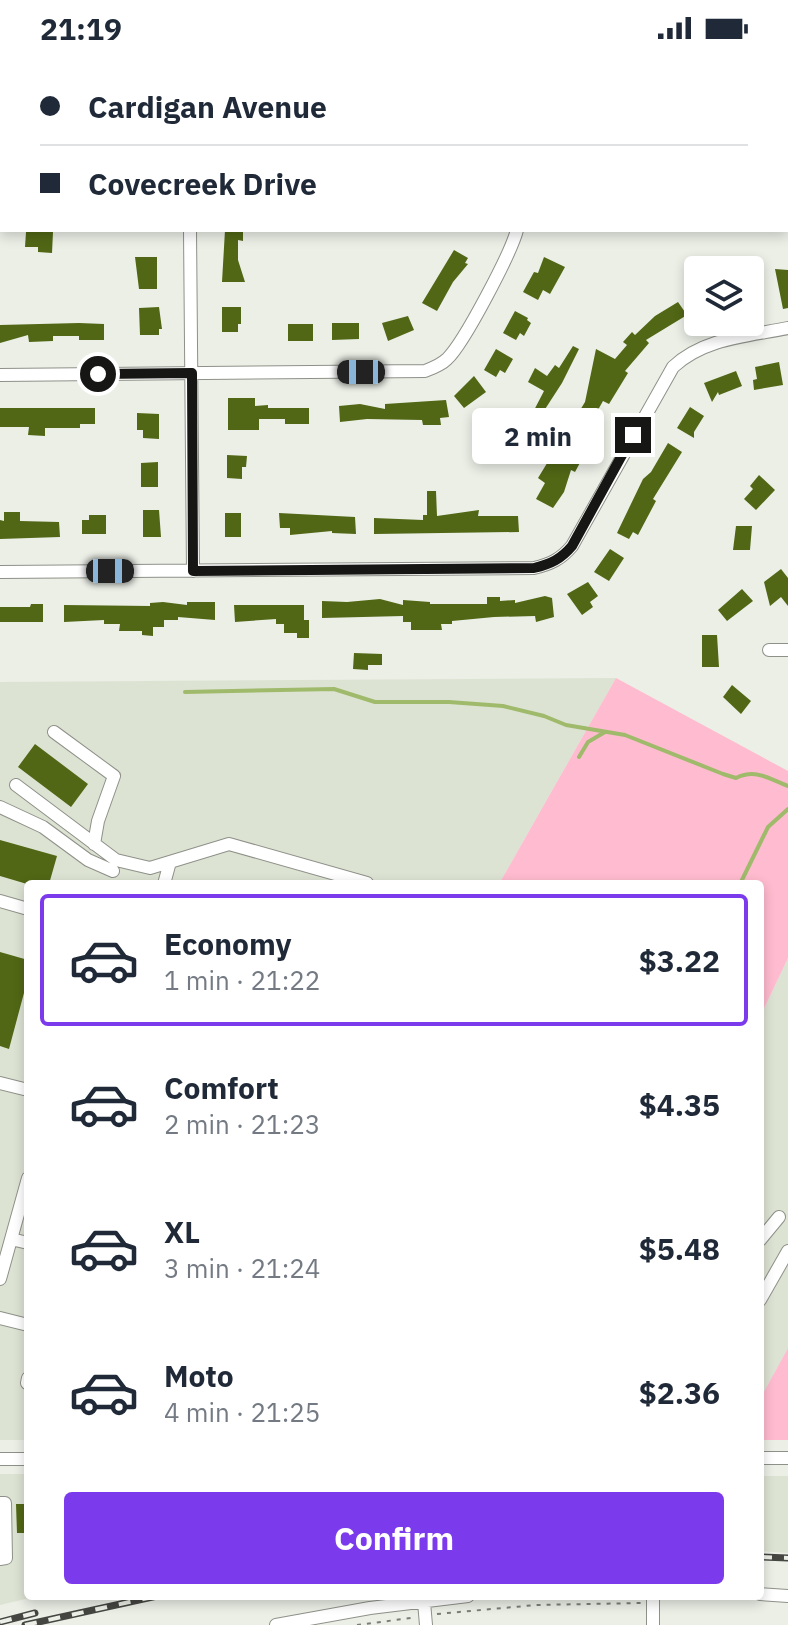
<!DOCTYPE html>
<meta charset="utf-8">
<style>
:root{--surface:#fff;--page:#f2f2f3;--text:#1f2937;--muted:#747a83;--line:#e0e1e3;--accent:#7c3aed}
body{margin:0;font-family:"IBM Plex Sans",sans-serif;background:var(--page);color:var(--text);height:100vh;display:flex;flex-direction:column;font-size:30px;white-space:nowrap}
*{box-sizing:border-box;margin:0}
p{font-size:26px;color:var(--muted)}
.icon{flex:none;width:44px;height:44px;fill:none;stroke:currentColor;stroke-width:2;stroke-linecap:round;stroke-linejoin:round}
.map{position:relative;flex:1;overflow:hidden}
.side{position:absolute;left:24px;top:824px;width:740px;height:720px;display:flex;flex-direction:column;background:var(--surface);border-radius:8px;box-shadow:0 4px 12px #0003}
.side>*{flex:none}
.hud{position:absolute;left:0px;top:0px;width:788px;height:176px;box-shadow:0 4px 12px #0003;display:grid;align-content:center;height:176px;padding:0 40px;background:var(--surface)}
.tools{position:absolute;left:684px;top:200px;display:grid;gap:16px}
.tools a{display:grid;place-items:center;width:80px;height:80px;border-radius:8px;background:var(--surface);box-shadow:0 4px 12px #0003;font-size:40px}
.end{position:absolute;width:36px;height:36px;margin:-18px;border:10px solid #161714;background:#fff;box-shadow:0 0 0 4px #fff}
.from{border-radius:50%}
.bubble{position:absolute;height:56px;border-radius:8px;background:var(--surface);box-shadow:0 4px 12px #0003;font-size:26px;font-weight:700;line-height:56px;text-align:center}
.car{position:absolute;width:24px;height:48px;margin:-24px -12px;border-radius:10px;box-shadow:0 0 6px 2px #0007;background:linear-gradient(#222 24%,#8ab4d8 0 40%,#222 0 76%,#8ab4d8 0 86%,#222 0)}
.hud b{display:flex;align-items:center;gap:28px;height:76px;font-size:30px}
.hud b+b{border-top:2px solid var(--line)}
.hud i{width:20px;height:20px;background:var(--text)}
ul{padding:14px 0 0;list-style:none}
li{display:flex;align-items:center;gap:24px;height:132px;margin:0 16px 12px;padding:0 24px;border:4px solid transparent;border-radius:8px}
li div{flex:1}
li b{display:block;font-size:30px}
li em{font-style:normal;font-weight:700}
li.on{border-color:var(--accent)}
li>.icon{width:72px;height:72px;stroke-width:1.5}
.button{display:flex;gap:16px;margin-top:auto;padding:16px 40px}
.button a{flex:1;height:92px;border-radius:8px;background:var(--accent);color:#fff;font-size:32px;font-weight:700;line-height:92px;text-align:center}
.status{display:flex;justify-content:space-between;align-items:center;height:56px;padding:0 40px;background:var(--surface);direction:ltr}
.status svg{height:22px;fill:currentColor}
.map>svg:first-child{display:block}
.built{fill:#dde3d3}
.green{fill:#ffbbcf}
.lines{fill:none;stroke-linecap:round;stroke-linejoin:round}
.stream{stroke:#a0ba6c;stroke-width:4}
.building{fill:#516715}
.minor-casing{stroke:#8e9189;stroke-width:14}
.path{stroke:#7b7e78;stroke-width:2;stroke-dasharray:4 6;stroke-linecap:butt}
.minor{stroke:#fff;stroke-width:12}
.rail-casing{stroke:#454642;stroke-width:7}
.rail{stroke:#ebefe6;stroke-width:4;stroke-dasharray:12;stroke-linecap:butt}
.route{stroke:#161714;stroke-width:10}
</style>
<div class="status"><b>21:19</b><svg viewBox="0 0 49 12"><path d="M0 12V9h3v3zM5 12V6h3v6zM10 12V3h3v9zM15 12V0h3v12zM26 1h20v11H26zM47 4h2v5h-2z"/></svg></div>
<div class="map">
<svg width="788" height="1569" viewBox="0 0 788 1569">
<rect width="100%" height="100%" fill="#ebefe6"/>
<path class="built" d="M 616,622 L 499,828 L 28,828 L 28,1384 L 0,1384 L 0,626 Z
M 788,902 L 788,1292 L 760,1343 L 760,961 Z
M 0,1418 L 28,1418 L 28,1540 L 38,1540 L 0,1549 Z
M 760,1420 L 788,1420 L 788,1497 L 760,1495 Z"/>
<path class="green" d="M 616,622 L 788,715 L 788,902 L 760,961 L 760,828 L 499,828 Z
M 788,1292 L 788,1384 L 760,1384 L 760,1343 Z"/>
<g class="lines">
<path class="stream" d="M 30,2 L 32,0
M 0,32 L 2,28
M 185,636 L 334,633 L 375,646 L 449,646 L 503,650 L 544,660 L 566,669 L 625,679 L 723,718 L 736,722 C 756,712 769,723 788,730
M 579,701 L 588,686 L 605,676
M 740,828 L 768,771 L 788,753"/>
</g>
<path class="building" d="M 43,174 L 53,176 L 52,197 L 38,196 L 38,191 L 25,191 L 26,176 Z
M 225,174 L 243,174 L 243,185 L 238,184 L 238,204 L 245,226 L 222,226 Z
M 454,194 L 468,202 L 465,207 L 468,208 L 453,226 L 437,255 L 422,247 Z
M 135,201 L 157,201 L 157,233 L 139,233 Z
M 544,201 L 565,211 L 550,238 L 543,234 L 538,244 L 523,236 L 534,216 L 538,217 Z
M 775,213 L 788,214 L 788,252 L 783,253 Z
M 678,246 L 687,259 L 646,284 L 649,287 L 625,315 L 628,317 L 609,348 L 603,345 L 585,377 L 571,369 L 585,346 L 596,293 L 615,303 L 627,289 L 623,286 L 632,276 L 635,279 L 655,260 Z
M 159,251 L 162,273 L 159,273 L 159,279 L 140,279 L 139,252 Z
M 222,251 L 241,251 L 241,268 L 238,268 L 238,276 L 222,276 Z
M 515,255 L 528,262 L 527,264 L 531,267 L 524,280 L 520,277 L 516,284 L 503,277 Z
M 408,260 L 414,274 L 388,285 L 382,267 Z
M 79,267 L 104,268 L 104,284 L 79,284 L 79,280 L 53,280 L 53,285 L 29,286 L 28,279 L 0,287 L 0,269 Z
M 332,267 L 359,267 L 359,283 L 332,284 Z
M 288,268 L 313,268 L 313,285 L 288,285 Z
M 573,290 L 579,293 L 562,327 L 538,364 L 531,360 L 544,335 L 528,326 L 535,312 L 547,320 L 555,309 L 559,312 Z
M 496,293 L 513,303 L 505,317 L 500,314 L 496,321 L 484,314 Z
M 779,306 L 783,329 L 754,334 L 753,324 L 757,323 L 755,311 Z
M 736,315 L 742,330 L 719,339 L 718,336 L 712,346 L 704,327 Z
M 474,320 L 486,336 L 464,352 L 454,340 Z
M 228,342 L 255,342 L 255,350 L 268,349 L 268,352 L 309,352 L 309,368 L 285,368 L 285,363 L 259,363 L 259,374 L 228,374 Z
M 446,344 L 449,361 L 440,362 L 441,369 L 423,369 L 422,364 L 367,363 L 340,366 L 339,350 L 360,348 L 385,353 L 385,348 Z
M 690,351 L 704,360 L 694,376 L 694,382 L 677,372 Z
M 0,352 L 95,352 L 95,368 L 80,368 L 80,372 L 45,372 L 45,380 L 28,379 L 29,371 L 0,371 Z
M 137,357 L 159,358 L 159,383 L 143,382 L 143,374 L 137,374 Z
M 575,385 L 588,392 L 575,416 L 571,414 L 564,436 L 553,452 L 536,443 L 545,427 L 538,422 L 549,404 L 557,406 L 561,400 L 565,402 Z
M 668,387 L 682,396 L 653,443 L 656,445 L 638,479 L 633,476 L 629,483 L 617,477 L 643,423 L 651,416 Z
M 227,399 L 247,400 L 246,411 L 242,411 L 242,423 L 227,422 Z
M 158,406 L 158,431 L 141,431 L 141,407 Z
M 759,419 L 775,434 L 756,454 L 744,443 L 753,433 L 750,430 Z
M 427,435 L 436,435 L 437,460 L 479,454 L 478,460 L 518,460 L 519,476 L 374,478 L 374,462 L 423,464 L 423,459 L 427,459 Z
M 143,454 L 159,454 L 161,481 L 143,481 Z
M 4,456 L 20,456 L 20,465 L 59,466 L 60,481 L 0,483 L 0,464 L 4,465 Z
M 225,457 L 241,457 L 241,481 L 225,481 Z
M 279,457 L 355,461 L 356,478 L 332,477 L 332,475 L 290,479 L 290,472 L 280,472 Z
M 89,459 L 106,459 L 106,478 L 82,478 L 82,464 L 89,464 Z
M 736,470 L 752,470 L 750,494 L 733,494 Z
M 610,493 L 624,502 L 609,525 L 594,516 Z
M 781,513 L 788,522 L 788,550 L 781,541 L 770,550 L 764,526 Z
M 588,526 L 598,540 L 590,546 L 593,551 L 582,559 L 567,538 Z
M 742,533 L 753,545 L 727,565 L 718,554 Z
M 545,540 L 552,542 L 554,561 L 536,566 L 535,560 L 494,561 L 452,565 L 452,568 L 441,568 L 442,574 L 411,574 L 411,566 L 403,566 L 403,560 L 322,562 L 322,545 L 347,546 L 380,543 L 403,549 L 403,544 L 430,546 L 430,548 L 487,548 L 487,541 L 500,541 L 500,545 L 515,544 L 515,547 Z
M 163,546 L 187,549 L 187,546 L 215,546 L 215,564 L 178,561 L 178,564 L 164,564 L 164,571 L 153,571 L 153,580 L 142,579 L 142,575 L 119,575 L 120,568 L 104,568 L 104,564 L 64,566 L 64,549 L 150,550 L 150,547 Z
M 31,548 L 43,548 L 43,566 L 0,566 L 0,551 L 30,551 Z
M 234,549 L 304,549 L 304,564 L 309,564 L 309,582 L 297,582 L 297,577 L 284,577 L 284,568 L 276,568 L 276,563 L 235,566 Z
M 702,579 L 717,579 L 719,611 L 702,611 Z
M 354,597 L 382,598 L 382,609 L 368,609 L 368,614 L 353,613 Z
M 732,629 L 751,645 L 741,658 L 723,641 Z
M 35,688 L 88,728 L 71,751 L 18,711 Z
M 0,784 L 57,800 L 49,828 L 27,828 L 0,820 Z
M 0,896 L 28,904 L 28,922 L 9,993 L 0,990 Z
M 16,1448 L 28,1448 L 28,1477 L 17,1477 Z"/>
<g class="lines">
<g class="minor-casing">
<path id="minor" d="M 200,2 L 201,0
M 549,2 L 549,0
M 190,174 L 193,515
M 0,319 L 425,315 C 433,312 441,309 447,303 C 464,287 511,197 517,174
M 0,516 L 534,512 C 551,508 561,503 572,490 L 673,311 C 704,282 748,280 788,272
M 769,594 L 788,594
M 54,676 L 114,720 L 98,765 L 94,788
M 16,729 L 116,804 L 150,812 L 229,788 L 367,827
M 0,751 L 43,771 L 88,804 L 113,815
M 164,828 L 170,806
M 0,845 L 28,853
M 0,1027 L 28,1034
M 11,1183 L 28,1187
M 760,1184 L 779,1161
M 0,1223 L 28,1122
M 760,1244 L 788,1195
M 0,1262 L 28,1269
M 27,1327 L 28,1322
M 760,1402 L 788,1402
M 0,1403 L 28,1403
M 0,1447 L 5,1447 L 6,1502 L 0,1503
M 760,1538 L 788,1540
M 653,1540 L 653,1569
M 424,1546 L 426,1569
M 276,1569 L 370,1552 L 468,1540"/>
</g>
<path class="path" d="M 437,1558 L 536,1549 L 642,1547
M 357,1569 L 411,1562"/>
<use href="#minor" class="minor"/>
<g class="rail-casing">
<path id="rail" d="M 760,1501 L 788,1502
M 0,1566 L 35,1557
M 25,1569 L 157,1540"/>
</g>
<use href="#rail" class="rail"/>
</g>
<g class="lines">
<path class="route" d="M 98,318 L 192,317 L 193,515 L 534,512 C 551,508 561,503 572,490 L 633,379"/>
</g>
</svg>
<div class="tools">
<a><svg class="icon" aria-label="layers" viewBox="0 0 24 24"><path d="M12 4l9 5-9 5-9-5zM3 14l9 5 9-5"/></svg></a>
</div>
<i class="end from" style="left:98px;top:318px"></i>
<i class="end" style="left:633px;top:379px"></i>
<div class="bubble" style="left:472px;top:352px;width:132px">2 min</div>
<i class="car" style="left:361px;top:316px;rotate:270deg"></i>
<i class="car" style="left:110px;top:515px;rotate:90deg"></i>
<div class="hud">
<b><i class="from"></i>Cardigan Avenue</b>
<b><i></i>Covecreek Drive</b>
</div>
<section class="side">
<ul>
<li class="on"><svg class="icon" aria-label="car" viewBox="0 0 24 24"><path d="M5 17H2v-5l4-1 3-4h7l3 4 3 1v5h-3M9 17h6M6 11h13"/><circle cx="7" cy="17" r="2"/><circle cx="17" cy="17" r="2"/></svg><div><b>Economy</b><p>1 min · 21:22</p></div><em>$3.22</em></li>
<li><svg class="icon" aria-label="car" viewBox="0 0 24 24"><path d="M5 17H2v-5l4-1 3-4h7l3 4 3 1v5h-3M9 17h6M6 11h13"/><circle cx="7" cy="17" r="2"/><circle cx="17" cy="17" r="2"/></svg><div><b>Comfort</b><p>2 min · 21:23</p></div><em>$4.35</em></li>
<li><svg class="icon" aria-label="car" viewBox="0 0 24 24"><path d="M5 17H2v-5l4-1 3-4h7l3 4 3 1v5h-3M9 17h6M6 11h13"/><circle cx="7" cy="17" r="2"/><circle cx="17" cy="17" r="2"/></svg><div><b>XL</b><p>3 min · 21:24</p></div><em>$5.48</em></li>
<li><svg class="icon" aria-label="car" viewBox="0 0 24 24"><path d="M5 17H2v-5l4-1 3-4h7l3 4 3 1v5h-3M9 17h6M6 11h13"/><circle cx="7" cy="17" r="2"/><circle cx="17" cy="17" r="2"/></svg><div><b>Moto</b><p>4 min · 21:25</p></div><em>$2.36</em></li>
</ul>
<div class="button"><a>Confirm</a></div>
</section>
</div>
